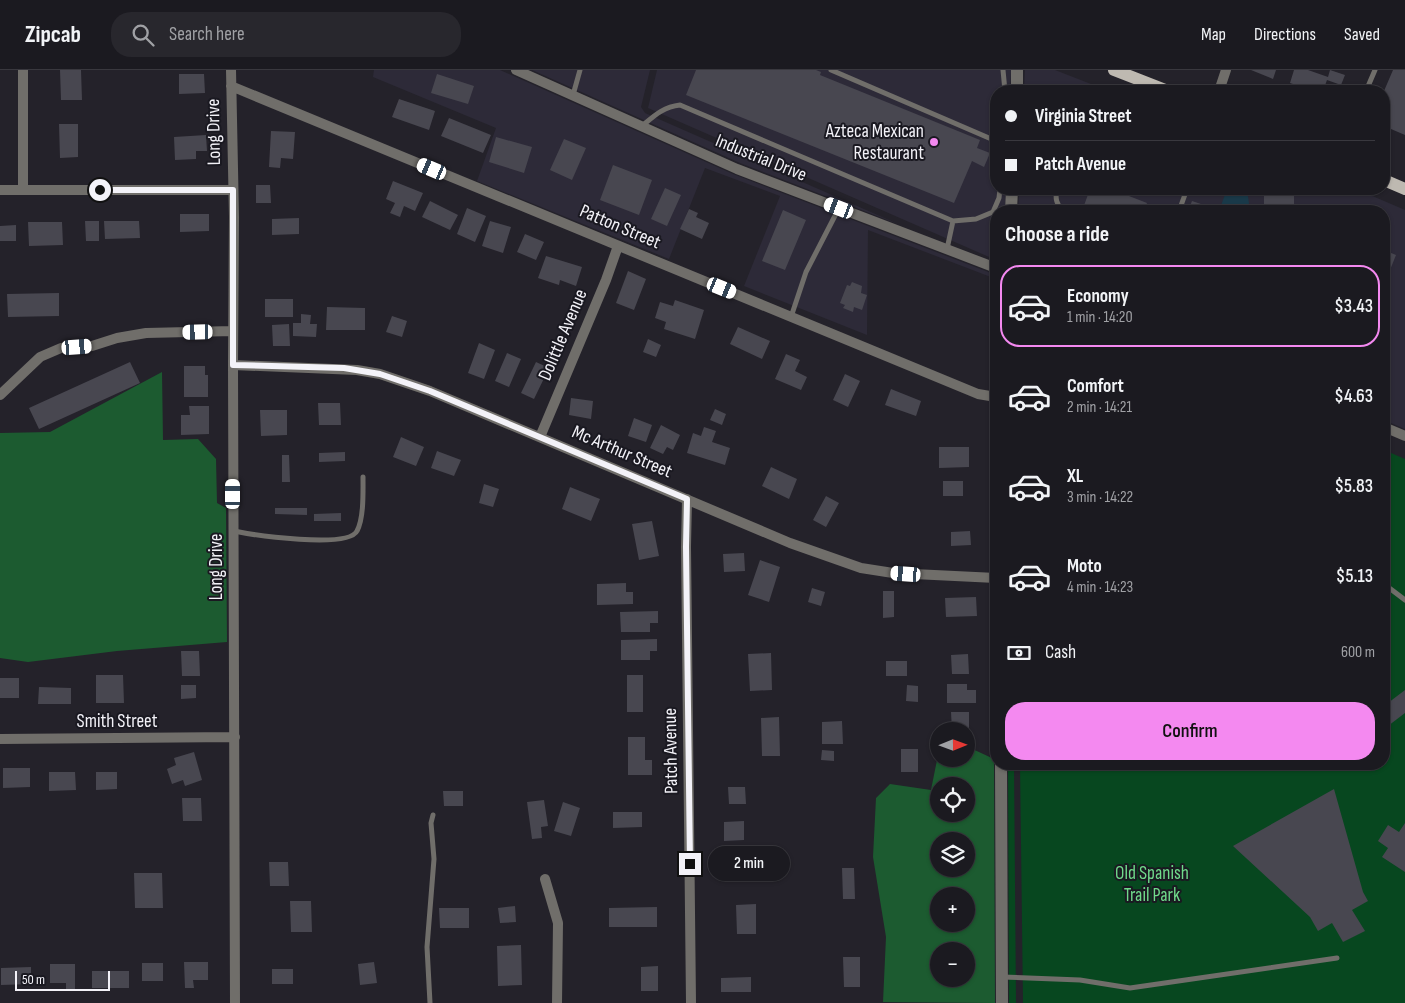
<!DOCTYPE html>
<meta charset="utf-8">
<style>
:root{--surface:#1b1a20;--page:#28272d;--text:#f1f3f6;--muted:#a0a1a5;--line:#39383e;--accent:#f489f0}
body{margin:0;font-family:"Sofia Sans Condensed",sans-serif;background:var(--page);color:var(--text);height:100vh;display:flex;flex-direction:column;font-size:19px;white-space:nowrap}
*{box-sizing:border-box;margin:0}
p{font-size:16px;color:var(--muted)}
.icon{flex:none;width:28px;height:28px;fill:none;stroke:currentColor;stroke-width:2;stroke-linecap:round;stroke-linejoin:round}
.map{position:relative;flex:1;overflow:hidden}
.details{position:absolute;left:990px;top:135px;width:400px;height:565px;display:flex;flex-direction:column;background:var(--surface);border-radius:20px;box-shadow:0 1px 4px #0004,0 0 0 1px var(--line)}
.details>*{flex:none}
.banner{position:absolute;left:990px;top:15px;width:400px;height:110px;border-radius:20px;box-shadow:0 1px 4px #0004,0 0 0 1px var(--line);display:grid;align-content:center;height:110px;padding:0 15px;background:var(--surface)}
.needle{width:32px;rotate:89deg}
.fabs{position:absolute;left:930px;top:652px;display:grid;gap:10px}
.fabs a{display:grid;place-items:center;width:45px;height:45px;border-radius:50%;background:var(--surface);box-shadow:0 1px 4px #0004,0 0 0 1px var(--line);font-size:25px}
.scale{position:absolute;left:15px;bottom:12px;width:95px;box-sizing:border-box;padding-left:5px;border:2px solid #f3f2f8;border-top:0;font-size:14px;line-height:18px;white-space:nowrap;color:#f3f2f8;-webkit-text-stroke:4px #1a1921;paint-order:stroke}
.end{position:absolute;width:22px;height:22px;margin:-11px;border:6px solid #f3f2f8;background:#111;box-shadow:0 0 0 2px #111}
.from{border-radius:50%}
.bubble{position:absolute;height:35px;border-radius:18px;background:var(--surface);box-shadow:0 1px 4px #0004,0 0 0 1px var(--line);font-size:16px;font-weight:600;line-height:35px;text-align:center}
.car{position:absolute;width:15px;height:30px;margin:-15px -8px;border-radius:6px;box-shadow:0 0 4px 1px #0007;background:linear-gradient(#fff 24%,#345 0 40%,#fff 0 76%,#345 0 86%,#fff 0)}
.banner b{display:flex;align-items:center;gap:18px;height:48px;font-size:19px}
.banner b+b{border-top:1px solid var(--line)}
.banner i{width:12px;height:12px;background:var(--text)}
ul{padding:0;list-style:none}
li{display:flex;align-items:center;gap:15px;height:82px;margin:0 10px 8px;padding:0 5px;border:2px solid transparent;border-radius:20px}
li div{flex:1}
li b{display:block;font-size:19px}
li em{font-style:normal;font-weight:600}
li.current{border-color:var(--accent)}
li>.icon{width:45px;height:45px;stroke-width:1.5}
h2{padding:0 15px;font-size:22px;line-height:60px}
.pay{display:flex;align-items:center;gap:12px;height:55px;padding:0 15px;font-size:19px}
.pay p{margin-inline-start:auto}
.action{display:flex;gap:10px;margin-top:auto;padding:10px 15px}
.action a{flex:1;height:58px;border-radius:20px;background:var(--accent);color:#111;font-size:20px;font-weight:600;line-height:58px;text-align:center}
header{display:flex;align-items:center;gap:30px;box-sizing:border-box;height:70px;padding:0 25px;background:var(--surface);border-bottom:1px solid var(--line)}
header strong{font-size:24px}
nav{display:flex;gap:28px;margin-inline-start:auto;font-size:18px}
.search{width:350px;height:45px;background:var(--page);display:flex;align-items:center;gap:12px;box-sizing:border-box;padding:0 18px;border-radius:20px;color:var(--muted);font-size:19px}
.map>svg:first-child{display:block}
.built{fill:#2d2a38}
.green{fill:#07471f}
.forest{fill:#1c5b30;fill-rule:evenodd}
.water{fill:#1a3a4a}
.building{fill:#484750}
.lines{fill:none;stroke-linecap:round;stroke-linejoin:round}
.service{stroke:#706e6a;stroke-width:5}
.minor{stroke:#706e6a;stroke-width:10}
.tertiary{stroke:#706e6a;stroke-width:12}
.primary{stroke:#beb9b1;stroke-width:12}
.route{stroke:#f3f2f8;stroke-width:6}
.poi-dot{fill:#f489f0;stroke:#1a1921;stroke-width:2}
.labels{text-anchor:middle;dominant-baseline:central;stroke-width:4;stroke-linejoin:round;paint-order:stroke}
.poi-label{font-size:19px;fill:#f3f2f8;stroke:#1a1921;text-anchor:end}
.street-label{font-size:19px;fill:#f3f2f8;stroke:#1a1921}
.park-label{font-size:19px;fill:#70da8b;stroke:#1a1921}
</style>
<header>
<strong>Zipcab</strong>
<div class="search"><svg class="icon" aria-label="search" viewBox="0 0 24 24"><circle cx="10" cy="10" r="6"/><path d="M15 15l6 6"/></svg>Search here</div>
<nav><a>Map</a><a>Directions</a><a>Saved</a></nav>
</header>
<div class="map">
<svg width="1405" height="933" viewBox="0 0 1405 933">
<rect width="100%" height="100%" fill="#24222a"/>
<path class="built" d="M 374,0 L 500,0 L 733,104 L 996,205 L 996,209 L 868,160 L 867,265 L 744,216 L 780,126 L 705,98 L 669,189 L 477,111 L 496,58 L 373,7 Z
M 532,0 L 650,0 L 641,37 L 645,43 L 898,154 L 740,93 Z
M 657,0 L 1011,0 L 1010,21 L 996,21 L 996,119 L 1006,119 L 1005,141 L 996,141 L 996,190 L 648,38 Z
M 1025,0 L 1055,0 L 1109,21 L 1024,21 Z
M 1019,119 L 1356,119 L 1405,140 L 1405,359 L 1384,350 L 1384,141 L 1018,141 Z"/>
<path class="green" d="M 1384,380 L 1405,389 L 1405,933 L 1023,933 L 1020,694 L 1384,694 Z
M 1008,694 L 1014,694 L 1016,933 L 1009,933 Z"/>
<path class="forest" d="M 162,302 L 163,370 L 198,369 L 216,389 L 217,433 L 226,438 L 227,572 L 117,581 L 28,592 L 0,588 L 0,363 L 50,362 Z
M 966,676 L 994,689 L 995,933 L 883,932 L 886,867 L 873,787 L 876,728 L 890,714 L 931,720 L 938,685 L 939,689 L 966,689 ZM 939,716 L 966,716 L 966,744 L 939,744 ZM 939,771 L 966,771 L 966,799 L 939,799 ZM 939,826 L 966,826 L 966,854 L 939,854 ZM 939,881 L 966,881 L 966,909 L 939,909 Z"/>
<path class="water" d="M 1227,119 L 1247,119 L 1250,141 L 1219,141 Z"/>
<path class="building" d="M 60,0 L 81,0 L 82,30 L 61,30 Z
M 696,0 L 816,0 L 821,2 L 820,5 L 980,70 L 977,78 L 990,83 L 984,97 L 972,91 L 954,133 L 686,25 Z
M 1251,0 L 1276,0 L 1273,9 Z
M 1294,0 L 1308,0 L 1328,7 L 1330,0 L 1345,5 L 1341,15 L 1327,10 L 1323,21 L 1314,21 L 1290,13 Z
M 1393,0 L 1405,0 L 1405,65 L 1384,56 L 1384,21 Z
M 179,4 L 204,4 L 205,23 L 179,24 Z
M 437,4 L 474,16 L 468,34 L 431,23 Z
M 399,29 L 435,41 L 429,60 L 392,47 Z
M 449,48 L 491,65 L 483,83 L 441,66 Z
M 59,54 L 78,54 L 78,87 L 60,88 Z
M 271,61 L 295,62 L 293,89 L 281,88 L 280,98 L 269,97 Z
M 206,65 L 207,81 L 196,81 L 196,89 L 175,90 L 174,67 Z
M 496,67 L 532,77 L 524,103 L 489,92 Z
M 564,69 L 586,78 L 572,110 L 550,100 Z
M 613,95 L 652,110 L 639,145 L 600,130 Z
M 393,111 L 423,123 L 415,141 L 404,136 L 400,147 L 390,143 L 395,133 L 386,129 Z
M 256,115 L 270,115 L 271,133 L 256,133 Z
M 665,118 L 681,125 L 667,156 L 651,149 Z
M 1090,119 L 1111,119 L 1147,133 L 1144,141 L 1082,141 Z
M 1294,119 L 1294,138 L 1264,138 L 1264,120 Z
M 430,131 L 458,145 L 450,160 L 422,147 Z
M 1192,131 L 1207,136 L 1206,141 L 1188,141 Z
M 467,138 L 486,146 L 475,172 L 457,164 Z
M 689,139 L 698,143 L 696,147 L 709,153 L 702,169 L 680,159 Z
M 783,140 L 806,150 L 785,200 L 762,191 Z
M 180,144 L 209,144 L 209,161 L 180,162 Z
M 299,148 L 299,164 L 272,165 L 272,149 Z
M 85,151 L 99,151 L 99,171 L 86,171 Z
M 104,151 L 139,151 L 140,168 L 105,169 Z
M 490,151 L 511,157 L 503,183 L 482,176 Z
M 28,152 L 62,152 L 63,175 L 29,176 Z
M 16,155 L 16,171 L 0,171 L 0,156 Z
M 525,164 L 544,172 L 536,190 L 517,182 Z
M 1384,180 L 1396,185 L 1390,200 L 1384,197 Z
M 546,186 L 582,197 L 576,216 L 560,210 L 559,215 L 538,208 Z
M 628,201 L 646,209 L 634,240 L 616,233 Z
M 852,212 L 862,216 L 861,223 L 867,225 L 862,240 L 854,237 L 853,242 L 843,238 L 845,235 L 840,233 L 847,215 L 850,216 Z
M 59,223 L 59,246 L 8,247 L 7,224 Z
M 265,229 L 293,229 L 293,247 L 265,247 Z
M 675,230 L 704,240 L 695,269 L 664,259 L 666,252 L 655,248 L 660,232 L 673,236 Z
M 327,237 L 365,238 L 365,260 L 326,260 Z
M 301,244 L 311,245 L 310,254 L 317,254 L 316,267 L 293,266 L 293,253 L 301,253 Z
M 392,246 L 407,251 L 402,267 L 386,262 Z
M 289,254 L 290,276 L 273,276 L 272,255 Z
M 738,257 L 770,271 L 762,289 L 730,274 Z
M 648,269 L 661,275 L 656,287 L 643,282 Z
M 479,273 L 495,280 L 484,309 L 468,303 Z
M 507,283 L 521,289 L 509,317 L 495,311 Z
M 786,284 L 800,290 L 795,301 L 807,307 L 801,320 L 775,309 Z
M 130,292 L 140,313 L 39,359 L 29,338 Z
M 536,292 L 549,298 L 534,329 L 521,323 Z
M 184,296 L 205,296 L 205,305 L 208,305 L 208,327 L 184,327 Z
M 845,304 L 860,311 L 848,337 L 833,330 Z
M 891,319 L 921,331 L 916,346 L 885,335 Z
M 571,328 L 593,331 L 591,349 L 569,345 Z
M 318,333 L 340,333 L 341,355 L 319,355 Z
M 189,336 L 209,336 L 209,364 L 181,365 L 181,345 L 190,345 Z
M 715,339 L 726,344 L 722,355 L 710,350 Z
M 260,340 L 287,340 L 287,365 L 261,366 Z
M 634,348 L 652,355 L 646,372 L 628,366 Z
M 661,355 L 680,365 L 673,380 L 667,377 L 663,384 L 650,378 Z
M 704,357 L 716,361 L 712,372 L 730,378 L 725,395 L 687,383 L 693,363 L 701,366 Z
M 401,367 L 424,377 L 416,396 L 393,387 Z
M 939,377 L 969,377 L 969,397 L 939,398 Z
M 437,381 L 461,390 L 454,406 L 431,398 Z
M 345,382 L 345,391 L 319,392 L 319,383 Z
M 282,385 L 289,385 L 290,412 L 282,412 Z
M 771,397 L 797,409 L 789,429 L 762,416 Z
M 943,411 L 963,411 L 963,426 L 943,426 Z
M 484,414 L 499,419 L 493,437 L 479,433 Z
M 570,417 L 600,429 L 591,451 L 562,439 Z
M 826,426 L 839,433 L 826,457 L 813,450 Z
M 275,438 L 307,438 L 307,445 L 275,444 Z
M 341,443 L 341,451 L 314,451 L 314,444 Z
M 652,451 L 659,486 L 639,490 L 632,454 Z
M 970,461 L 971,475 L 951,476 L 951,462 Z
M 744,483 L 745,501 L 724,502 L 723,484 Z
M 760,490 L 780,497 L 769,532 L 748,525 Z
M 626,513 L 626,522 L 633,522 L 633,534 L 597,535 L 597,514 Z
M 812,518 L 825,522 L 821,536 L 808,532 Z
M 883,521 L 894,521 L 894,547 L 883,548 Z
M 976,527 L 977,546 L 946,547 L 945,528 Z
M 658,541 L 658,553 L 650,553 L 650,562 L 621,562 L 620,542 Z
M 657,569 L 657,581 L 650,581 L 650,590 L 621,590 L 621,570 Z
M 181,581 L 199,581 L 200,606 L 182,606 Z
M 771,583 L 772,620 L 750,621 L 748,584 Z
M 968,584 L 969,604 L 952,604 L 951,585 Z
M 886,591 L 907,591 L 907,606 L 886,606 Z
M 96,605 L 123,605 L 124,633 L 96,633 Z
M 627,605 L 643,605 L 643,642 L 627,642 Z
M 0,608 L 19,608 L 19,628 L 0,628 Z
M 947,614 L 967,614 L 967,620 L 976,620 L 976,633 L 947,633 Z
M 181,615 L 196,615 L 196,628 L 181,629 Z
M 907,615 L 918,616 L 918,632 L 906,631 Z
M 39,617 L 71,618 L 71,634 L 38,634 Z
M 1405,620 L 1405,643 L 1384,659 L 1384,636 Z
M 951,642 L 969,642 L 969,662 L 952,661 Z
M 779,647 L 780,686 L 762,686 L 761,648 Z
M 842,651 L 843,674 L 822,674 L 822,652 Z
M 628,667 L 645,667 L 645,690 L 652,690 L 652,705 L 628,705 Z
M 901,679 L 918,679 L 918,702 L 901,702 Z
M 822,680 L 834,681 L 834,691 L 821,690 Z
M 194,682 L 202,710 L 185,716 L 183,710 L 172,714 L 167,699 L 176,695 L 174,688 Z
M 3,698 L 30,698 L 30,717 L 3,718 Z
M 49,702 L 75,702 L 76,720 L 49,721 Z
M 96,702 L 117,702 L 117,719 L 96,720 Z
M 728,717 L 745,717 L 746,734 L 729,734 Z
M 1334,719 L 1363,822 L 1368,831 L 1352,840 L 1365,861 L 1343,872 L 1332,853 L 1318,861 L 1310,847 L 1233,776 Z
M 443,721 L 463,721 L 463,736 L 444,736 Z
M 182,728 L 201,728 L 202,751 L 183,751 Z
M 544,730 L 548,756 L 541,757 L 542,768 L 532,769 L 527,732 Z
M 563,732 L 580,738 L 571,766 L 554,761 Z
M 613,742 L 642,742 L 642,757 L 613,758 Z
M 744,751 L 744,770 L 724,771 L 724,752 Z
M 1405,753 L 1405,802 L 1382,787 L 1388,778 L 1378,771 L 1388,755 L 1399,762 Z
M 725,783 L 743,783 L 743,804 L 726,804 Z
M 269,792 L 288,792 L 289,816 L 270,816 Z
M 842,798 L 854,798 L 855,829 L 843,829 Z
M 134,803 L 162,803 L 163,838 L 135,838 Z
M 290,831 L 311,831 L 312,862 L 291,862 Z
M 756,834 L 756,864 L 737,864 L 736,835 Z
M 515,836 L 516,852 L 500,853 L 498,838 Z
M 657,837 L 657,857 L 609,857 L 609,838 Z
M 439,838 L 469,838 L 469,858 L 440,858 Z
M 521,875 L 522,915 L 498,916 L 497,876 Z
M 843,887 L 860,887 L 860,917 L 844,917 Z
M 184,892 L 208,892 L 208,910 L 193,910 L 194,918 L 185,918 Z
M 374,892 L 377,913 L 360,915 L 358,894 Z
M 142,893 L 163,893 L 163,911 L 142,911 Z
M 50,894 L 75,894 L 75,920 L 66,920 L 66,913 L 50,913 Z
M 658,896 L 658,921 L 641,921 L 641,897 Z
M 31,897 L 31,914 L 1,915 L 1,898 Z
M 272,899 L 293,899 L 293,914 L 272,914 Z
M 92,901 L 129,901 L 129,918 L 92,918 Z
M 751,907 L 751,922 L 721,922 L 721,908 Z"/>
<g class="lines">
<path class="service" d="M 831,0 L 996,71
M 1003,0 L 1005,21
M 1366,21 L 1375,0
M 573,25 L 580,0
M 642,56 C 654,46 663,37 680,35 L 953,151 L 947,179
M 1057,119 C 1055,128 1056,134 1063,141
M 1179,141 L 1187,119
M 953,151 L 976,149 L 993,142 L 999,128 L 1000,119
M 791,247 L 806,202 L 839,138
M 234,461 C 253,465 348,479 357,461 C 364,448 363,422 363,407
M 1384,514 L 1405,530
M 1002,907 L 1080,910 L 1130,918 L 1337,888
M 430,933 L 427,877 L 434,789 L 431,753 L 433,745"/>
<path class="minor" d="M 23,0 L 23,120
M 231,0 L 234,147 L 233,295 L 235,933
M 516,0 L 737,99 L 996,198
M 231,16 L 978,324 L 996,327
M 1219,21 L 1226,0
M 0,120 L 233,120
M 233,295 L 357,300 L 380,304 L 430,321 L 790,473 L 861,498 L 893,503 L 996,508
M 0,325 L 40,287 L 61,278 L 92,276 L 117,268 L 146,263 L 233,261
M 1384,357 L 1405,366
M 540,367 L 606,210 L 618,176
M 687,429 L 686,477 L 691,933
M 0,669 L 235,667
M 545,809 L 558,853 L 557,933"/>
<path class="tertiary" d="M 1017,21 L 1017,0
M 1011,141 L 1012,119
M 1001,694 L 1002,933"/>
<path class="primary" d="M 1114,0 L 1168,21
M 1384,110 L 1405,119"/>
</g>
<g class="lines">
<path class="route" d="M 100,120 L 233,120 L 233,295 L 344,298 L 380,304 L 430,321 L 687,429 L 686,477 L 690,794"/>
</g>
<circle class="poi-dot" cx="934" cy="72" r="5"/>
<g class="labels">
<g class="poi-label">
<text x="924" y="61">Azteca Mexican<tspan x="924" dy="22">Restaurant</tspan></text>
</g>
<g class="street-label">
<text transform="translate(214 62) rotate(-91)">Long Drive</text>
<text transform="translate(761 88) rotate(22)">Industrial Drive</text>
<text transform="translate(620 157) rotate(23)">Patton Street</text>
<text transform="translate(563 265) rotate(-67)">Dolittle Avenue</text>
<text transform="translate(622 382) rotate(23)">Mc Arthur Street</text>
<text transform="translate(216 497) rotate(-90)">Long Drive</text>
<text x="117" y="651">Smith Street</text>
<text transform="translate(671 681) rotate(-91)">Patch Avenue</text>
</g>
<g class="park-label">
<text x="1152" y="803">Old Spanish<tspan x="1152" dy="22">Trail Park</tspan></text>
</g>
</g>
</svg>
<div class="fabs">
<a><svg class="needle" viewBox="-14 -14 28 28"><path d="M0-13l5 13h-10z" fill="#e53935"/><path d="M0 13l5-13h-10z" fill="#a0a1a5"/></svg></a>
<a><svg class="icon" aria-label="locate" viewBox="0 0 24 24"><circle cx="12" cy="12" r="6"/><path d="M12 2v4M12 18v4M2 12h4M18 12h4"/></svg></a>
<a><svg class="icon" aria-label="layers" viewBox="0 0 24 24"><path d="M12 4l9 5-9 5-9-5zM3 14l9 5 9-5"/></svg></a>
<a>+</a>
<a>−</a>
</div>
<div class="scale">50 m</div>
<i class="end from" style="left:100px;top:120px"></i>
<i class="end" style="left:690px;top:794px"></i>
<div class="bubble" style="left:708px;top:776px;width:82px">2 min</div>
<i class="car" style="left:432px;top:99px;rotate:293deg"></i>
<i class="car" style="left:839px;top:138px;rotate:291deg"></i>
<i class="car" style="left:722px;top:218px;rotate:112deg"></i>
<i class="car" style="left:198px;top:262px;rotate:269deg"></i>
<i class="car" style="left:77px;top:277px;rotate:86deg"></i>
<i class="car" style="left:233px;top:424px;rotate:0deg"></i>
<i class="car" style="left:906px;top:504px;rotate:274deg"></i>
<div class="banner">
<b><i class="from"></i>Virginia Street</b>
<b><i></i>Patch Avenue</b>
</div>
<section class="details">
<h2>Choose a ride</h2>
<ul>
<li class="current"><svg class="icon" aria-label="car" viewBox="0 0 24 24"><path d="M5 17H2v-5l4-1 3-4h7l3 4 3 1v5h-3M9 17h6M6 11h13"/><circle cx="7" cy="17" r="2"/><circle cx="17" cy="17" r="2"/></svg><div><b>Economy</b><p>1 min · 14:20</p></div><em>$3.43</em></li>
<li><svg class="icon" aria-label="car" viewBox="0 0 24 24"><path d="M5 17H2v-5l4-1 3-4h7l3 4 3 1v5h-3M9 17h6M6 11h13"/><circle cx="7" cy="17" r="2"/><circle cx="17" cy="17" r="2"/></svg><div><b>Comfort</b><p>2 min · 14:21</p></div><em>$4.63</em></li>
<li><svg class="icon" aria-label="car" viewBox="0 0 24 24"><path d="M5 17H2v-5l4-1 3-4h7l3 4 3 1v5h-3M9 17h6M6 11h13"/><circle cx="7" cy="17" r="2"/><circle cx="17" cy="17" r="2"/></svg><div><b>XL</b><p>3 min · 14:22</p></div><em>$5.83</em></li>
<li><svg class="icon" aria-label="car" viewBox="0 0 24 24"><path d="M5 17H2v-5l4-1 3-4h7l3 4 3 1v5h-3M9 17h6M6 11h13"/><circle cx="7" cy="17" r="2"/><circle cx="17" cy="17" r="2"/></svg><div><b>Moto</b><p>4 min · 14:23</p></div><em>$5.13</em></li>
</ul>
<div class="pay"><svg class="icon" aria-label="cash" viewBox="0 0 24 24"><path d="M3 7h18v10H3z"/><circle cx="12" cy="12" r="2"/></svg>Cash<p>600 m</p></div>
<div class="action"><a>Confirm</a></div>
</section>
</div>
